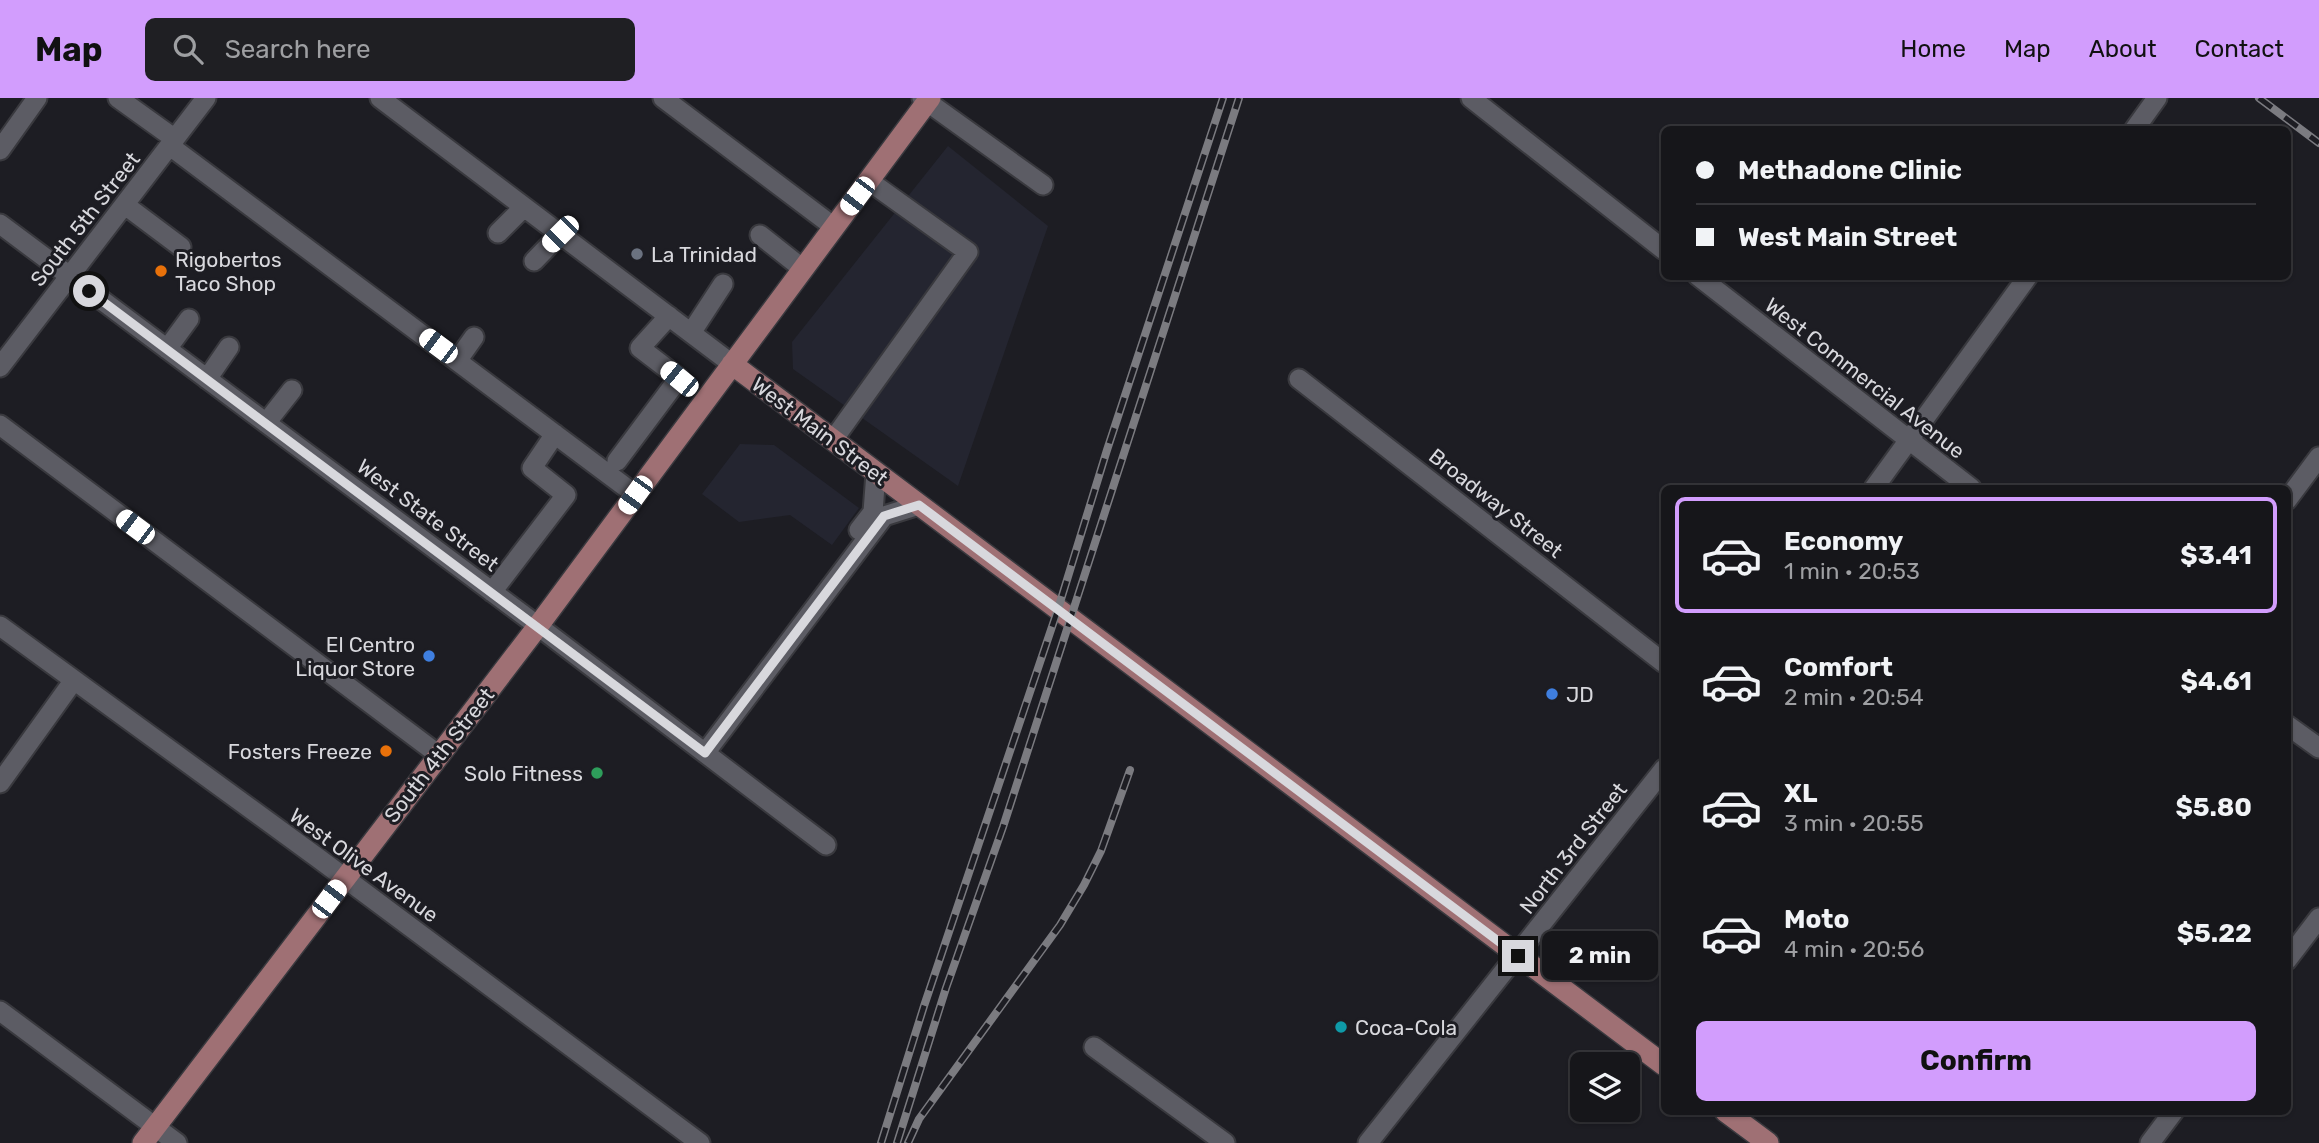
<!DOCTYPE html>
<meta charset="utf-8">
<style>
:root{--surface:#16161a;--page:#1f1f23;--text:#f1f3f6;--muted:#9e9fa2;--line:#353539;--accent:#d29dfd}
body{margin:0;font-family:Rubik,sans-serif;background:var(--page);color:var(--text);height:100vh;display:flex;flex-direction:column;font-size:26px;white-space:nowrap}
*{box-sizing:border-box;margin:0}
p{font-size:23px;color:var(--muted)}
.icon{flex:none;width:38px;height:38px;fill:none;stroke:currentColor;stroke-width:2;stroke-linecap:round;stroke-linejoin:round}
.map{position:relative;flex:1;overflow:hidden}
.sheet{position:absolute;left:1661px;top:387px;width:630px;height:630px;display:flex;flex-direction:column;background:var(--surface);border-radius:10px;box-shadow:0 2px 5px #0004,0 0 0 2px var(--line)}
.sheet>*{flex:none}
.banner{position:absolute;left:1661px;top:28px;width:630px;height:154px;border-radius:10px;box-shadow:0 2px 5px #0004,0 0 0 2px var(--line);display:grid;align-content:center;height:154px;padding:0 35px;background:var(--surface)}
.buttons{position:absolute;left:1570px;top:954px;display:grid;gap:14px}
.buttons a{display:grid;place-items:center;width:70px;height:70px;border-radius:10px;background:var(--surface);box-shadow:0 2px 5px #0004,0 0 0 2px var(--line);font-size:35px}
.end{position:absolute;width:32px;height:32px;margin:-16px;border:9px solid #d8d8dd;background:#111;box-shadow:0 0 0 4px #111}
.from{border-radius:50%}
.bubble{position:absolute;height:49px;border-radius:10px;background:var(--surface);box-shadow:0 2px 5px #0004,0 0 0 2px var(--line);font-size:23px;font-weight:700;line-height:49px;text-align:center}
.car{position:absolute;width:21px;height:42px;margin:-21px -10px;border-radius:9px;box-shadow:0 0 5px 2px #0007;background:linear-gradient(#fff 24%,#345 0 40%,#fff 0 76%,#345 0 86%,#fff 0)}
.banner b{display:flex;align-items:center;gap:24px;height:66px;font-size:26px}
.banner b+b{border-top:2px solid var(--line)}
.banner i{width:18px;height:18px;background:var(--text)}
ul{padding:12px 0 0;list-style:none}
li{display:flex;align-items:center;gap:21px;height:116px;margin:0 14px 10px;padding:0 21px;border:4px solid transparent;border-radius:10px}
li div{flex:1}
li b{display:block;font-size:26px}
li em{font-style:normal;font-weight:700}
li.active{border-color:var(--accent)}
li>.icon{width:63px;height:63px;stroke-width:1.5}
.cta{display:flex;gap:14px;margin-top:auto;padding:14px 35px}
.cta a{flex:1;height:80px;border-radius:10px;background:var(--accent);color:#111;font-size:28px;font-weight:700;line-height:80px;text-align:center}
header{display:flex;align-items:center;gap:42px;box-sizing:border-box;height:98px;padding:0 35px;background:var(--accent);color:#111}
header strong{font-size:33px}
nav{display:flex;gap:38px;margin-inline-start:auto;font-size:24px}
.search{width:490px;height:63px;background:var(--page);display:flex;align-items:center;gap:18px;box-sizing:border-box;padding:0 24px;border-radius:10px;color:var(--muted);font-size:26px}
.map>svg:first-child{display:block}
.built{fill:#242530}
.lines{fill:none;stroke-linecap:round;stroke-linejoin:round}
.minor-casing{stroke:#39393e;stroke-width:23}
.major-casing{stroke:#39393e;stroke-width:24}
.minor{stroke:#5c5c64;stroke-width:19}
.major{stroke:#9f7074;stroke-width:21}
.rail-casing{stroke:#7b7b80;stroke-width:8}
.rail{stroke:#1d1d23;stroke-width:5;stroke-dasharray:16;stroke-linecap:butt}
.route{stroke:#d8d8dd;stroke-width:9}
.worship-dot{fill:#6b7280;stroke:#1d1d23;stroke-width:2.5}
.food-dot{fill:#e8710a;stroke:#1d1d23;stroke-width:2.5}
.shop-dot{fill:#3f7fe0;stroke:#1d1d23;stroke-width:2.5}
.leisure-dot{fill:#2e9e5b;stroke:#1d1d23;stroke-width:2.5}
.culture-dot{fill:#0f9aa8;stroke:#1d1d23;stroke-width:2.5}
.labels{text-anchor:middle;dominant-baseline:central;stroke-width:6;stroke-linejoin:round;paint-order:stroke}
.street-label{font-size:21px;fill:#d8d8dd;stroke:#1d1d23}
.poi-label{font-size:21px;fill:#d8d8dd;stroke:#1d1d23;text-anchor:start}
</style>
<header>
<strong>Map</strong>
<div class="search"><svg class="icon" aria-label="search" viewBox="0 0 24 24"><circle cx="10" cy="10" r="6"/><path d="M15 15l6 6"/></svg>Search here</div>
<nav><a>Home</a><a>Map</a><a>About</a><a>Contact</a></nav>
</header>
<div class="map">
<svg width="2319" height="1045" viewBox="0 0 2319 1045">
<rect width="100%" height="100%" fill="#1d1d23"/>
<path class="built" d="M 948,48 L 1048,128 L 958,388 L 793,271 L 792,244 Z
M 740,346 L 774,347 L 859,410 L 832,447 L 790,417 L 739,424 L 702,396 Z"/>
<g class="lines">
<g class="minor-casing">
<path id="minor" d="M 118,0 L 175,41
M 380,0 L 732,266
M 663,0 L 834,129
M 922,0 L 1043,87
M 1471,0 L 1664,152
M 2134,32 L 2157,0
M 170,48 L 636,397
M 0,52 L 37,0
M 125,107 L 181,149
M 0,126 L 538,528 L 826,747
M 498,135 L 524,109
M 760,137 L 803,171
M 534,163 L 560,136
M 1698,178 L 1971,390
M 691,235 L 723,186
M 167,251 L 189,221
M 457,263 L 474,239
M 0,269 L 206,0
M 207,281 L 229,249
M 1299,281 L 1664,565
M 266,325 L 292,292
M 0,327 L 439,657
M 833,342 L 968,154 L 869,83
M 617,363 L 679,280 L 640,250 L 669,218
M 1874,390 L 2028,178
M 2287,402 L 2319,359
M 859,432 L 873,414 L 876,375
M 492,494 L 566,397 L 532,370 L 555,336
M 0,528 L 318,760 L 700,1045
M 2287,627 L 2319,650
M 705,655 L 884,418 L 919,407
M 0,685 L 74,582
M 2287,862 L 2319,820
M 0,913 L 177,1045
M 1094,949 L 1225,1045
M 1368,1045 L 1664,671
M 2150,1045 L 2174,1013"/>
</g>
<g class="major-casing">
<path id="major" d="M 732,266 L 1664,967
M 1725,1013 L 1768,1045
M 143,1045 L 538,528 L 930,0"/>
</g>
<use href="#minor" class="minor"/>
<use href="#major" class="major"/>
<g class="rail-casing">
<path id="rail" d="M 2259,0 L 2319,45
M 881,1045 L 924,908 L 1058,511 L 1107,352 L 1223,0
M 897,1045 L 946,890 L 1003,729 L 1239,0
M 908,1045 L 919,1021 L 1060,827 L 1084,787 L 1101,753 L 1130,672"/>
</g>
<use href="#rail" class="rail"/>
</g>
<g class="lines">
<path class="route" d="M 89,193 L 705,655 L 884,418 L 919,407 L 1518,858"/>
</g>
<circle class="worship-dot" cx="637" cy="156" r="7"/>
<g class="food-dot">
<circle cx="161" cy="173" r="7"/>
<circle cx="386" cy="653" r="7"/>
</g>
<g class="shop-dot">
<circle cx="429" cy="558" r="7"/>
<circle cx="1552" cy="596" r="7"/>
</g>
<circle class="leisure-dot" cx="597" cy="675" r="7"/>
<circle class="culture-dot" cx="1341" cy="929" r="7"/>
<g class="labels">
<g class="street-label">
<text transform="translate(85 121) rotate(-52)">South 5th Street</text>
<text transform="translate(1865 280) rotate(38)">West Commercial Avenue</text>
<text transform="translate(820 333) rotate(37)">West Main Street</text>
<text transform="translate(1496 405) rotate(38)">Broadway Street</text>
<text transform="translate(428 417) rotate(37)">West State Street</text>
<text transform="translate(439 657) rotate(-52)">South 4th Street</text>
<text transform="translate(1573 750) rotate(-52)">North 3rd Street</text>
<text transform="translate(364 767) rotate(36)">West Olive Avenue</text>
</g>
<g class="poi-label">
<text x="651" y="156">La Trinidad</text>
<text x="175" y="161">Rigobertos<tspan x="175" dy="24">Taco Shop</tspan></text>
<text x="415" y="546" text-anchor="end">El Centro<tspan x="415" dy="24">Liquor Store</tspan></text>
<text x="1566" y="596">JD</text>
<text x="372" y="653" text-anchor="end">Fosters Freeze</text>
<text x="583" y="675" text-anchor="end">Solo Fitness</text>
<text x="1355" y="929">Coca-Cola</text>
</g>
</g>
</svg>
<div class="buttons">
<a><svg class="icon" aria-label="layers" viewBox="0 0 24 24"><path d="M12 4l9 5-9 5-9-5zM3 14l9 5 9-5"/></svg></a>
</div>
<i class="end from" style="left:89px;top:193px"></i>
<i class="end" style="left:1518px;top:858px"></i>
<div class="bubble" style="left:1542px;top:833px;width:116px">2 min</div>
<i class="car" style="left:857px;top:98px;rotate:217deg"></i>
<i class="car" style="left:560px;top:136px;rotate:225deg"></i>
<i class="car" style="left:438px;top:248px;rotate:307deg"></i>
<i class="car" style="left:679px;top:281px;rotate:309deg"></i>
<i class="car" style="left:635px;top:397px;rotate:216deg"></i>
<i class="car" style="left:135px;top:429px;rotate:307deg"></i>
<i class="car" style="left:329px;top:801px;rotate:37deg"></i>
<div class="banner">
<b><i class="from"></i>Methadone Clinic</b>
<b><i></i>West Main Street</b>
</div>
<section class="sheet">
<ul>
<li class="active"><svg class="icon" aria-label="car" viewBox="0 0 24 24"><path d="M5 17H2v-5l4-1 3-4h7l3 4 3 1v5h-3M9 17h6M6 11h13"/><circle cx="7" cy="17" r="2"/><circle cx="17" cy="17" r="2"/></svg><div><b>Economy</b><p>1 min · 20:53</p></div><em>$3.41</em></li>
<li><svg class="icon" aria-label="car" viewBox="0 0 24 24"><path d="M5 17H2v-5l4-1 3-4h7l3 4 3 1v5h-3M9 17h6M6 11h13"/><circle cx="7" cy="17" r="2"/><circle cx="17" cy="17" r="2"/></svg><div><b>Comfort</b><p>2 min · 20:54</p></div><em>$4.61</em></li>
<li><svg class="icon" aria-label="car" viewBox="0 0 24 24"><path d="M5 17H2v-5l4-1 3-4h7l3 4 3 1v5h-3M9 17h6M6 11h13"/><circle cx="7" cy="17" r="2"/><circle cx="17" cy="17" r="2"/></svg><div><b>XL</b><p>3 min · 20:55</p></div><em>$5.80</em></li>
<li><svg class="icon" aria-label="car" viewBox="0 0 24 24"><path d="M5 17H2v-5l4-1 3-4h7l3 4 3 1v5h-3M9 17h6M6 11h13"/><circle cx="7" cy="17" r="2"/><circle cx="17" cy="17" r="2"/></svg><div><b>Moto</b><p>4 min · 20:56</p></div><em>$5.22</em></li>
</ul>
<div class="cta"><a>Confirm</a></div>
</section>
</div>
